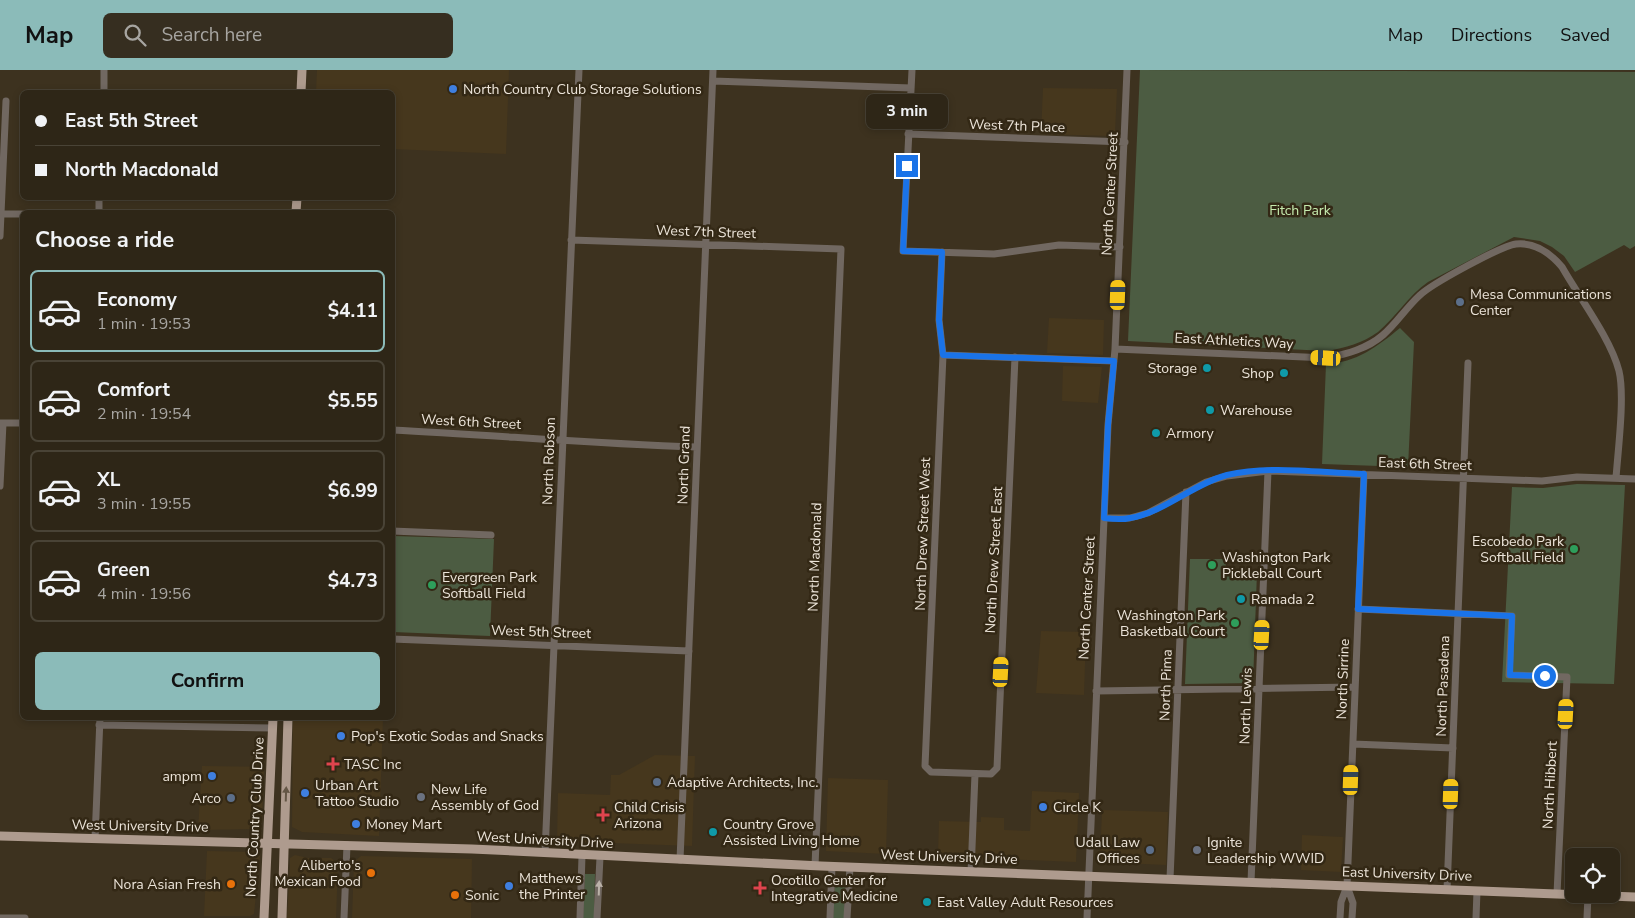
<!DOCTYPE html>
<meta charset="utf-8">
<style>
:root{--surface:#2e2617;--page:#362e20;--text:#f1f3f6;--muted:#a7a5a1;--line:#494336;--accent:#8bbbb9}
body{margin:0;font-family:"Nunito Sans",sans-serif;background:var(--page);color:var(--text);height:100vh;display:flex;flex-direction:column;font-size:19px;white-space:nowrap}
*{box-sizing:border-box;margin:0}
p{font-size:16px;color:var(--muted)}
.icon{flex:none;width:28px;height:28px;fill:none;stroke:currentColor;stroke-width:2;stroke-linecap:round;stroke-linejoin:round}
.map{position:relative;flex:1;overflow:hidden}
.sheet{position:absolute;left:20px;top:140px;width:375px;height:510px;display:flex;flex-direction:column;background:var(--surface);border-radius:8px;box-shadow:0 2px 8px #0003,0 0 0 1px var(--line)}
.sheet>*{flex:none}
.top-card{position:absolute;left:20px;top:20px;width:375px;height:110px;border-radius:8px;box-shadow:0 2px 8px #0003,0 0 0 1px var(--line);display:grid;align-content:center;height:110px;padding:0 15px;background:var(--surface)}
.tools{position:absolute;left:1565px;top:778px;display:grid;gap:10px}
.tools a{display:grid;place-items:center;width:55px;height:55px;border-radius:8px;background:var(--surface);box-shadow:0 2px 8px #0003,0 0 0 1px var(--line);font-size:25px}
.end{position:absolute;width:22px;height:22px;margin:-11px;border:6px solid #1a73e8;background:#fff;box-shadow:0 0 0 2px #fff}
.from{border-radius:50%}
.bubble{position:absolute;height:35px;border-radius:8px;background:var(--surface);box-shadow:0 2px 8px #0003,0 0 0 1px var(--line);font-size:16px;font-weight:700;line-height:35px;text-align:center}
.car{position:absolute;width:15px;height:30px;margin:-15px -8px;border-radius:6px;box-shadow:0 0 4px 1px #0007;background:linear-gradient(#f5c518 24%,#345 0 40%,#f5c518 0 76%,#345 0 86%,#f5c518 0)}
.top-card b{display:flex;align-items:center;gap:18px;height:48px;font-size:19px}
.top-card b+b{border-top:1px solid var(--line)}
.top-card i{width:12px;height:12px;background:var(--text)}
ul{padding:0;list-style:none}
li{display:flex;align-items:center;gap:15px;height:82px;margin:0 10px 8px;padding:0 5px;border:2px solid var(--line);border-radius:8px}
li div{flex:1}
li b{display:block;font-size:19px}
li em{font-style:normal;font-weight:700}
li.on{border-color:var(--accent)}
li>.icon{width:45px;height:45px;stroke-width:1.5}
h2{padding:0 15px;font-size:22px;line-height:60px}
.action{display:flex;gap:10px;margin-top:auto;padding:10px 15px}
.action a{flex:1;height:58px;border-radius:8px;background:var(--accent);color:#111;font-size:20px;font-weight:700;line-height:58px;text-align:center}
header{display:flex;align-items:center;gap:30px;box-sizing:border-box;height:70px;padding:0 25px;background:var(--accent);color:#111}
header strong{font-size:24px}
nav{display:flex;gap:28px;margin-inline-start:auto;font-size:18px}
.search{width:350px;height:45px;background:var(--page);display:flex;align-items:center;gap:12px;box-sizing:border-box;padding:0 18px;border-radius:8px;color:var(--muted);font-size:19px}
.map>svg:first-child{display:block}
.built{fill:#46371d}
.green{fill:#4c5c42}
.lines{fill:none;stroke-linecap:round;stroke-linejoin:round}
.minor{stroke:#716861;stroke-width:7}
.major{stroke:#ae9b8e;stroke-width:9}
.oneway{fill:#645645}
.oneway2{fill:#bbb2a9}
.route{stroke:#1a73e8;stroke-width:6}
.shop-dot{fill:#3f7fe0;stroke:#332815;stroke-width:2}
.service-dot{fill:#5c6f8a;stroke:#332815;stroke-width:2}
.culture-dot{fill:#0f9aa8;stroke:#332815;stroke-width:2}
.leisure-dot{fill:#2e9e5b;stroke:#332815;stroke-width:2}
.health-dot{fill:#e0444e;stroke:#332815;stroke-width:2}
.worship-dot{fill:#6b7280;stroke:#332815;stroke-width:2}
.food-dot{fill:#e8710a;stroke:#332815;stroke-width:2}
.labels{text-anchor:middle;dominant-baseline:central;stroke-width:5;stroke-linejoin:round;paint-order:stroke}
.poi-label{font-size:14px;fill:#ece4d9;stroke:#332815;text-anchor:start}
.street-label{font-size:14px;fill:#ece4d9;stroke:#332815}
.park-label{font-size:14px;fill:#c5eaad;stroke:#332815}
</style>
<header>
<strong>Map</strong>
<div class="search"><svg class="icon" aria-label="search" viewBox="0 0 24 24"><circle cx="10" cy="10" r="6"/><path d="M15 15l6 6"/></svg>Search here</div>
<nav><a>Map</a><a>Directions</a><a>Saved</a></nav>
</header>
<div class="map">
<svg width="1635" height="848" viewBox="0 0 1635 848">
<rect width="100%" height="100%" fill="#3d321f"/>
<path class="built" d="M 317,0 L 509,0 L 506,84 L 393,79 L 392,22 L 316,22 Z
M 1043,18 L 1117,19 L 1115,63 L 1112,66 L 1041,64 Z
M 1049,248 L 1104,250 L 1103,285 L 1047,283 Z
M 1063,296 L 1102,297 L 1098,333 L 1062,331 Z
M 1041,561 L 1086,562 L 1084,625 L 1036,623 Z
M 293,648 L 383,648 L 379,766 L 302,762 L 292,757 Z
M 655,685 L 695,686 L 692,776 L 557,771 L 558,723 L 610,725 L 611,705 L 619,705 Z
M 202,696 L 264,697 L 262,751 L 258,759 L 198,760 Z
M 828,708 L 888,710 L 886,784 L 826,781 Z
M 1032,721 L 1079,723 L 1076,792 L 938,786 L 939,751 L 981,752 L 981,747 L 1004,748 L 1004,760 L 1030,761 Z
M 1102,740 L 1168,742 L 1166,795 L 1100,792 Z
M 1302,765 L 1343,767 L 1341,802 L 1301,800 Z
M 207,781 L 253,782 L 260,786 L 254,844 L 250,846 L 204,846 Z
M 295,785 L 308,788 L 331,788 L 338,793 L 336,848 L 287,848 L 290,794 L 290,788 Z
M 361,786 L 472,789 L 471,848 L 352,848 L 354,792 Z"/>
<path class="green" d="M 1140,0 L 1635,2 L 1635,176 L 1630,179 L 1624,175 L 1575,202 L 1564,186 L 1552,177 L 1540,171 L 1514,167 L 1428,212 C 1408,226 1396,247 1378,262 C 1363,273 1345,278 1327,281 L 1128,271 Z
M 1400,258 L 1414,272 L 1408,397 L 1322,394 L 1326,294 C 1356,293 1378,276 1400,258 Z
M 1577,414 L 1625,415 L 1614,614 L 1502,612 L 1512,417 L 1543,418 Z
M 393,466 L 494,469 L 490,566 L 393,562 Z
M 1190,489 L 1226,489 L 1226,502 L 1257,502 L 1253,613 L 1185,614 Z
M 585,804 L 595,804 L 594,848 L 583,848 Z
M 835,813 L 845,814 L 844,848 L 833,848 Z"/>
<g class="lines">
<path class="minor" d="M 912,0 L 903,181 L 994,184 L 1059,175 L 1120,177
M 713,11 L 911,18
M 104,22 L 104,0
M 908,64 L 1125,72
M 99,142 L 99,128
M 1,144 L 22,144
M 0,166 L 6,31
M 571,170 L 841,179 L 815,796
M 942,182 L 939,250 L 943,285 L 925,696 L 931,702 L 991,704 L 997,698 L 1015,287
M 1115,279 L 1327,288 C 1346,284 1367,279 1383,265 C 1396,254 1406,238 1419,226 C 1431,214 1501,176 1516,174 C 1535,172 1551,184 1562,197 C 1579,227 1611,269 1619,301 C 1625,326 1618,380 1616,408
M 943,285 L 1114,291
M 0,353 L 22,353
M 392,360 C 494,365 595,374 697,377
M 0,416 L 3,353
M 1104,448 L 1130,448 L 1148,443 L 1206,412 L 1227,406 L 1268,401 L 1542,411 L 1577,407 L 1635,409
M 392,461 L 491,465
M 1358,539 L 1512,546 L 1509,605 L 1567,607 L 1557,824
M 392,569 L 689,581
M 1096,621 L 1355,617
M 99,655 L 273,658
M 1353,674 L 1453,678
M 95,769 L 100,648
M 545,783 L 579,0
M 680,790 L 713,0
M 971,802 L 975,704
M 1170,809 L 1186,422
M 1251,812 L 1268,401
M 1347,816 L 1353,833 L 1352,848
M 1447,820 L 1468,293
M 0,848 L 25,848
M 344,848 L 347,775
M 580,848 L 582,786
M 597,848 L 600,787
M 830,848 L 832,797
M 847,848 L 850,797
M 1087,848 L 1108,355 L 1115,279 L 1127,0
M 1340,848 L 1341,832 L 1347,816 L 1364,404
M 1476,848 L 1477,821
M 1587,848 L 1588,825"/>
<path class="major" d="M 301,22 L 302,0
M 296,142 L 297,128
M 0,766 L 472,779 L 821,796 L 1635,827
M 264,848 L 273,648
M 282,848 L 288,648"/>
</g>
<defs><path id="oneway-solid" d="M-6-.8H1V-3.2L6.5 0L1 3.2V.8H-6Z" transform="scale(1.25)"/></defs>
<use class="oneway" href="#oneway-solid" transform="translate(286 724) rotate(-88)"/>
<use class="oneway2" href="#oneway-solid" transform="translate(599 818) rotate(-88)"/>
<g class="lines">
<path class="route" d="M 907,96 L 903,181 L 942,182 L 939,250 L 943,285 L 1114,291 L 1108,355 L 1104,448 C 1112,449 1122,450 1130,448 C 1165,442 1193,414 1227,405 C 1271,395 1320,403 1364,404 L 1358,539 L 1512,546 L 1510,605 L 1545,606"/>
</g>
<g class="shop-dot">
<circle cx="453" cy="19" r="5"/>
<circle cx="341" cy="666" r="5"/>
<circle cx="212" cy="706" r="5"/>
<circle cx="305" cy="723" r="5"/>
<circle cx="1043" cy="737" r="5"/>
<circle cx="356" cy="754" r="5"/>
<circle cx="509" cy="816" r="5"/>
</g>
<g class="service-dot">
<circle cx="1460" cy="232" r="5"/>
<circle cx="657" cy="712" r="5"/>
<circle cx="231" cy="728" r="5"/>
<circle cx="1150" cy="780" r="5"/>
</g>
<g class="culture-dot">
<circle cx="1207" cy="298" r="5"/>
<circle cx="1284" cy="303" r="5"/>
<circle cx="1210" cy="340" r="5"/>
<circle cx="1156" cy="363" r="5"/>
<circle cx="1241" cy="529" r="5"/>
<circle cx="713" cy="762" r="5"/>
<circle cx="927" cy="832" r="5"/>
</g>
<g class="leisure-dot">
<circle cx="1574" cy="479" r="5"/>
<circle cx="1212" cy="495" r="5"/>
<circle cx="432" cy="515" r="5"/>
<circle cx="1235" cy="553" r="5"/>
</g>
<g class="health-dot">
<path d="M330.5 686.5h5v5h5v5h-5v5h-5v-5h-5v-5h5z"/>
<path d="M600.5 737.5h5v5h5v5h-5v5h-5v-5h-5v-5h5z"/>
<path d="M757.5 810.5h5v5h5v5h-5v5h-5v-5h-5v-5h5z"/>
</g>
<g class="worship-dot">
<circle cx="421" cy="727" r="5"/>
<circle cx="1197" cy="780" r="5"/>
</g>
<g class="food-dot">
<circle cx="371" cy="803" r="5"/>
<circle cx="231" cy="814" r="5"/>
<circle cx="455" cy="825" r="5"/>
</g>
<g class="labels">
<g class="poi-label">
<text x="463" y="19">North Country Club Storage Solutions</text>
<text x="1470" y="224">Mesa Communications<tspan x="1470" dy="16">Center</tspan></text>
<text x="1197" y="298" text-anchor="end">Storage</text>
<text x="1274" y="303" text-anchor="end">Shop</text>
<text x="1220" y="340">Warehouse</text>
<text x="1166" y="363">Armory</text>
<text x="1564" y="471" text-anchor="end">Escobedo Park<tspan x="1564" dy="16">Softball Field</tspan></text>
<text x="1222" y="487">Washington Park<tspan x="1222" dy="16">Pickleball Court</tspan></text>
<text x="442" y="507">Evergreen Park<tspan x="442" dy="16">Softball Field</tspan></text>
<text x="1251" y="529">Ramada 2</text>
<text x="1225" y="545" text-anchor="end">Washington Park<tspan x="1225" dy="16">Basketball Court</tspan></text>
<text x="351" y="666">Pop's Exotic Sodas and Snacks</text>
<text x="344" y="694">TASC Inc</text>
<text x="202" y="706" text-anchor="end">ampm</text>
<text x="667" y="712">Adaptive Architects, Inc.</text>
<text x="315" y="715">Urban Art<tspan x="315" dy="16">Tattoo Studio</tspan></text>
<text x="431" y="719">New Life<tspan x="431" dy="16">Assembly of God</tspan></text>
<text x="221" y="728" text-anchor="end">Arco</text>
<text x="614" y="737">Child Crisis<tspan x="614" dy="16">Arizona</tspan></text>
<text x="1053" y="737">Circle K</text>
<text x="366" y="754">Money Mart</text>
<text x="723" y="754">Country Grove<tspan x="723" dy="16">Assisted Living Home</tspan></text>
<text x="1140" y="772" text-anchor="end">Udall Law<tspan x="1140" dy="16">Offices</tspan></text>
<text x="1207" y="772">Ignite<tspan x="1207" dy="16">Leadership WWID</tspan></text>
<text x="361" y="795" text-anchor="end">Aliberto's<tspan x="361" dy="16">Mexican Food</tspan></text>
<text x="519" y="808">Matthews<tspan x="519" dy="16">the Printer</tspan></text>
<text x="771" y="810">Ocotillo Center for<tspan x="771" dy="16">Integrative Medicine</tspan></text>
<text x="221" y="814" text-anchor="end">Nora Asian Fresh</text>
<text x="465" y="825">Sonic</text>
<text x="937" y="832">East Valley Adult Resources</text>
</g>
<g class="street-label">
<text transform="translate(1017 56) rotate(2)">West 7th Place</text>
<text transform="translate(1110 124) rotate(-87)">North Center Street</text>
<text transform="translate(706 162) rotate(2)">West 7th Street</text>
<text transform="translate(1234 271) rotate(3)">East Athletics Way</text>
<text transform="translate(471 352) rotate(3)">West 6th Street</text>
<text transform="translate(549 391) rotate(-88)">North Robson</text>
<text transform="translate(1425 394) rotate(2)">East 6th Street</text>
<text transform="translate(684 395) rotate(-88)">North Grand</text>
<text transform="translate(923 464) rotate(-88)">North Drew Street West</text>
<text transform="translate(815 487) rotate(-88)">North Macdonald</text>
<text transform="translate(994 490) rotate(-87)">North Drew Street East</text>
<text transform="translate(1087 528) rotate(-87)">North Center Street</text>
<text transform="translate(541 562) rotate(2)">West 5th Street</text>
<text transform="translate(1343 609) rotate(-88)">North Sirrine</text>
<text transform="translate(1166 615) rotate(-88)">North Pima</text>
<text transform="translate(1443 616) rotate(-88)">North Pasadena</text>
<text transform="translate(1246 636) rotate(-88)">North Lewis</text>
<text transform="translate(1550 715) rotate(-87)">North Hibbert</text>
<text transform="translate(255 747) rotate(-87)">North Country Club Drive</text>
<text transform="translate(140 756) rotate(1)">West University Drive</text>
<text transform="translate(545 770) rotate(3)">West University Drive</text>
<text transform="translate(949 787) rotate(2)">West University Drive</text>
<text transform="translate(1407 804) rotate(2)">East University Drive</text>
</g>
<g class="park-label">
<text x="1300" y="140">Fitch Park</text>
</g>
</g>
</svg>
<div class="tools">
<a><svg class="icon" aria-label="locate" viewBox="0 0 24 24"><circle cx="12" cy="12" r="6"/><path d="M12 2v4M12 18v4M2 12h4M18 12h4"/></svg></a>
</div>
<i class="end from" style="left:1545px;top:606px"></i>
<i class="end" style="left:907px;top:96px"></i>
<div class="bubble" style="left:866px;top:24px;width:82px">3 min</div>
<i class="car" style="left:1118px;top:225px;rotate:2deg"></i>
<i class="car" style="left:1326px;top:288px;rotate:273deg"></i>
<i class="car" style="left:1262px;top:565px;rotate:3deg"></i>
<i class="car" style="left:1001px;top:602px;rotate:3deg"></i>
<i class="car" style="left:1566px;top:644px;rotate:3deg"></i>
<i class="car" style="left:1351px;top:710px;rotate:2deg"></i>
<i class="car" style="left:1451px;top:724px;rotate:2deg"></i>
<div class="top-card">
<b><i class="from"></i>East 5th Street</b>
<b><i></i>North Macdonald</b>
</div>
<section class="sheet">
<h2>Choose a ride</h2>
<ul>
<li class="on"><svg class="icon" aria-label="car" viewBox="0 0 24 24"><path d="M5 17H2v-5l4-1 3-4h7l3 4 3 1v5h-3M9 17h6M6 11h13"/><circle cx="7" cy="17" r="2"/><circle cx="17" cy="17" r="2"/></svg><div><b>Economy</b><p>1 min · 19:53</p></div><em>$4.11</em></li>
<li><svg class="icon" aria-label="car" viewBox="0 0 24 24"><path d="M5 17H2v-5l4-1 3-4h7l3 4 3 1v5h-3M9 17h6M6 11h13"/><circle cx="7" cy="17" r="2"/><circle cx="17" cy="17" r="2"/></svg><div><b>Comfort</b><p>2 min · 19:54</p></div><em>$5.55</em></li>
<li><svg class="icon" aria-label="car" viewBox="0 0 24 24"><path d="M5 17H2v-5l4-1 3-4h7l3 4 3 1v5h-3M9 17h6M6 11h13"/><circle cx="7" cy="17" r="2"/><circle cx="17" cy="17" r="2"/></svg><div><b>XL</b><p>3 min · 19:55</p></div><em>$6.99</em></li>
<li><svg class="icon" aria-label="car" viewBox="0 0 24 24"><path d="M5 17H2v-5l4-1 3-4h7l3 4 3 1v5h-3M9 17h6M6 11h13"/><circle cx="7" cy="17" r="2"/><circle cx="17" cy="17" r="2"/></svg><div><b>Green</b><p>4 min · 19:56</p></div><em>$4.73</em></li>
</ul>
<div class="action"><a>Confirm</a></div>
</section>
</div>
